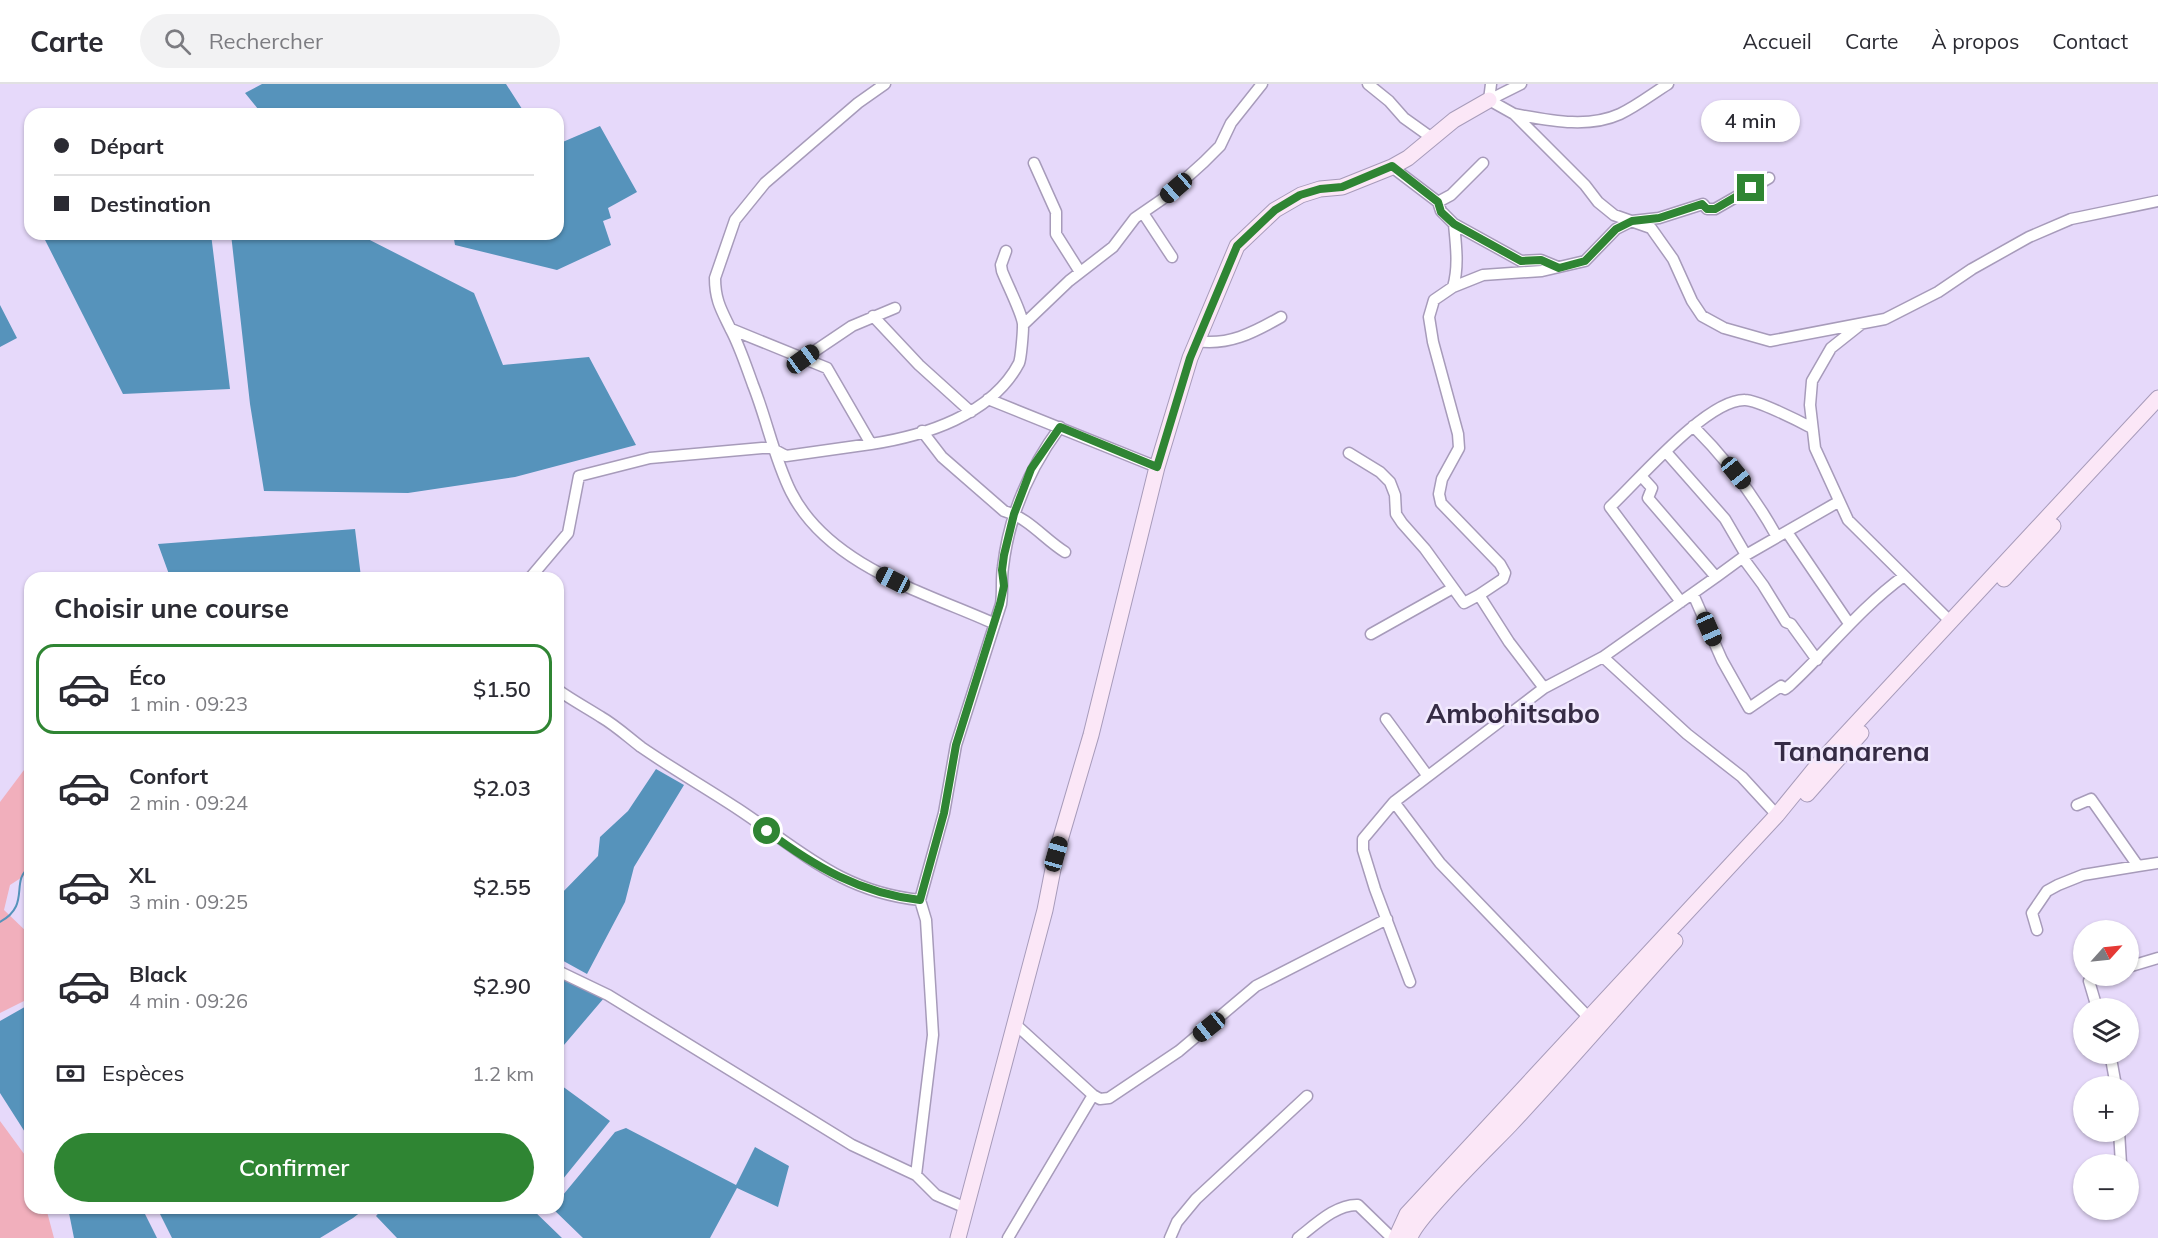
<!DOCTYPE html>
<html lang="fr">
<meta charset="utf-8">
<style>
:root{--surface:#fff;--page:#f2f2f3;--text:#2b2b33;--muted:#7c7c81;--line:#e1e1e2;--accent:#2f8533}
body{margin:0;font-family:Mulish,sans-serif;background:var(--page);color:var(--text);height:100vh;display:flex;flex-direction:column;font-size:22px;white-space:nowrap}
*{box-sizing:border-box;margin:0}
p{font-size:20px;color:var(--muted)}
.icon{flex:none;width:33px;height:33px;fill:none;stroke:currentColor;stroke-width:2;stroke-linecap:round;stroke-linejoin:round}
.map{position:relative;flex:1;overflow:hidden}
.drawer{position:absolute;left:24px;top:488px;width:540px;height:642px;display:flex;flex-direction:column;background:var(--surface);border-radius:18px;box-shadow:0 2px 4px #0004}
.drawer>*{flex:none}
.hud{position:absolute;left:24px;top:24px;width:540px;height:132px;border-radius:18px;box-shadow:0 2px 4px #0004;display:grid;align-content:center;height:132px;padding:0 30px;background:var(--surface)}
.needle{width:39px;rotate:63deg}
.controls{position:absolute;left:2073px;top:836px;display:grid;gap:12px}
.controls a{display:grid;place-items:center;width:66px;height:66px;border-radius:50%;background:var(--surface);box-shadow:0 2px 4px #0004;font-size:30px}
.end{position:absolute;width:27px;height:27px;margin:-14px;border:8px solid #2f8533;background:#fff;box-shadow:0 0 0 3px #fff}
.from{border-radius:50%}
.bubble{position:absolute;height:42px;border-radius:21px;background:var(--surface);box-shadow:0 2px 4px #0004;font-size:20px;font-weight:600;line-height:42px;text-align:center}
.car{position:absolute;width:18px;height:36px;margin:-18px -9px;border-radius:8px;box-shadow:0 0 4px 2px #0007;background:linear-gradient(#222 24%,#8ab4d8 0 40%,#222 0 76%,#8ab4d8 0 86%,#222 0)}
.hud b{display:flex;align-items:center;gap:21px;height:57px;font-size:22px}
.hud b+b{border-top:2px solid var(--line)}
.hud i{width:15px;height:15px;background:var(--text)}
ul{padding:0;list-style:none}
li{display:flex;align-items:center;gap:18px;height:90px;margin:0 12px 9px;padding:0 18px;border:3px solid transparent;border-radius:18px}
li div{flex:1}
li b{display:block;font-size:22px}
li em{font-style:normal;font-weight:600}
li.selected{border-color:var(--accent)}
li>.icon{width:54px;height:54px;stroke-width:1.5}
h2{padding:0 30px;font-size:27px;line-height:72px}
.pay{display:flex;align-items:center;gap:15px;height:66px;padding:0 30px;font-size:22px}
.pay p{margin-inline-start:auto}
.action{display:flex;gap:12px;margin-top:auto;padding:12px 30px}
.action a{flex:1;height:69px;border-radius:36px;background:var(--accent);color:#fff;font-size:24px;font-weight:600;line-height:69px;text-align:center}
header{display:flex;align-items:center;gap:36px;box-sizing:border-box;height:84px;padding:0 30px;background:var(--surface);border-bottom:2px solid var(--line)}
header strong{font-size:28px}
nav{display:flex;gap:33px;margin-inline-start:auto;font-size:21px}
.search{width:420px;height:54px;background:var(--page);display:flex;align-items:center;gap:15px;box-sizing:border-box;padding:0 21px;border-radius:33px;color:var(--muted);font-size:22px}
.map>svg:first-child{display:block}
.green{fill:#f1afbc}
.water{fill:#5693bb}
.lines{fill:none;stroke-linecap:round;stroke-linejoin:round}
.stream{stroke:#5693bb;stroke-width:2}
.street-casing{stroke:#a79bba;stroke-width:13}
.secondary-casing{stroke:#a79bba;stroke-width:17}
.street{stroke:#fff;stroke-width:10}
.secondary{stroke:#fbe7f7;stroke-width:15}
.route{stroke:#2f8533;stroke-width:8}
.labels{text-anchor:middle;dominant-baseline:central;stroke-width:5;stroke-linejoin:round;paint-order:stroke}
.district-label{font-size:27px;font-weight:bold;fill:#352b44;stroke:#f1e9fd}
</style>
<header>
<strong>Carte</strong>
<div class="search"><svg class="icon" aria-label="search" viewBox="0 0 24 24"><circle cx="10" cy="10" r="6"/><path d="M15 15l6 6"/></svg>Rechercher</div>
<nav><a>Accueil</a><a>Carte</a><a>À propos</a><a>Contact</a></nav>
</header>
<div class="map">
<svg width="2158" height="1154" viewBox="0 0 2158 1154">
<rect width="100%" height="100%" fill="#e6d9fa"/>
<path class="green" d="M 30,682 L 30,788 L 10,801 L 4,826 L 30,851 L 30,914 L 0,929 L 0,718 L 24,686 Z
M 0,1037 L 30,1078 L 30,1124 L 46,1124 L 54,1154 L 0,1154 Z"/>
<path class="water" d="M 262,0 L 506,0 L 524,28 L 518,30 L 262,30 L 245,9 Z
M 600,42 L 637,108 L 608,124 L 611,134 L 603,137 L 611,161 L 557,186 L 455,161 L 453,150 L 558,150 L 558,60 Z
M 42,150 L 211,150 L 230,305 L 123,310 Z
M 231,150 L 358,150 L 474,209 L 503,281 L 589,273 L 636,361 L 515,393 L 408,409 L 264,407 L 250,320 Z
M 0,221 L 17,254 L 0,263 Z
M 355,445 L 361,493 L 170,493 L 158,460 Z
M 656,685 L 684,701 L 634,783 L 625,818 L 587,890 L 558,874 L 558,813 L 598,772 L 600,753 L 628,727 Z
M 558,892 L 604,914 L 558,968 Z
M 30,920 L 30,1056 L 0,1009 L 0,937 Z
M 558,999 L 610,1037 L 558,1101 Z
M 626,1044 L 736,1101 L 755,1063 L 789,1082 L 778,1123 L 737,1104 L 710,1154 L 583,1154 L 552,1124 L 558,1124 L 558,1117 L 615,1048 Z
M 68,1124 L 142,1124 L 157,1154 L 74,1154 Z
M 157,1124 L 156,1124 L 366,1124 L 353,1134 L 320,1154 L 172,1154 Z
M 383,1124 L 531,1124 L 562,1154 L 397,1154 L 376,1132 Z"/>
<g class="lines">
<path class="stream" d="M 0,838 C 32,820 9,797 30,783"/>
<g class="street-casing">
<path id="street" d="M 885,0 L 858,19 L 765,99 L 735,136 L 715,194 C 715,217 722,227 731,246 C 740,263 746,282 753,301 C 767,336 774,374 791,408 C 828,481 923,508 993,539
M 1368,0 L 1389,17 L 1404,34 L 1432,54
M 1489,16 L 1514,30 L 1585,101 L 1598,118 L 1614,131 L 1651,144 L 1673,175 L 1692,217 L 1702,232 L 1724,244 L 1770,257 L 1885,235 L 1938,208 L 1972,185 L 2029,153 L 2071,135 L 2158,117
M 1489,16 L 1521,0
M 1489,16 L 1491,0
M 1514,30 C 1548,36 1587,45 1620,30 C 1637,22 1652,10 1668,0
M 1034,79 L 1056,128 L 1056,150 L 1080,188
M 1392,83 L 1438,118 L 1441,127 L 1454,140 L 1521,177 L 1541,176 L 1558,183
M 1438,118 L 1451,111 L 1483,79
M 1143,129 L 1172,173
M 1453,203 C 1459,183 1456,161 1454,140
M 873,232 L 919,281 L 971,328
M 1024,240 L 1069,197 L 1113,163 L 1135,134 L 1164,114 L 1204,78 L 1220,62 L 1231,39 L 1262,0
M 1860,241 L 1831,264 L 1812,297 L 1810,321 L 1815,364 L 1848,436 L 1951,538
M 731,245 L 827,284 L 871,360 C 924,352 992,331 1019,279 C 1021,274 1023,249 1023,242 C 1024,233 1006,198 1002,187 L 1001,181 L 1006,167
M 1196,257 C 1228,262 1253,249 1281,233
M 803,275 L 852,242 L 895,224
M 988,315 L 1157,383
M 1693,342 C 1727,376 1754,411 1777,453
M 922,347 L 942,373 L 1004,427 C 1029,434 1044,455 1065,468
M 1666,368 L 1725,435 L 1746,471
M 1349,369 L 1380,388 L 1390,398 L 1395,411 L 1396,430 L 1402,439 L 1425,465 L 1464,519 L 1479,511
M 1642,393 L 1652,404 L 1648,414 L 1716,493 L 1746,471 L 1838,418
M 1787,448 L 1848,538
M 1743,474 L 1763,501 L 1786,538 L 1791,540 L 1817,576
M 530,494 L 568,449 L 579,392 L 650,374 L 762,364 L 771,364 L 786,372 L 871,360
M 1693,510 L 1722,576 L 1749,624 L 1781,602 L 1785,605 L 1789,602 C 1829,565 1860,524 1904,492
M 1681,518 L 1610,423 C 1638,397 1707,315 1745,316 C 1757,316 1799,337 1812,344
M 1371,550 L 1453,504
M 1603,573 L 1687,650 L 1742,693 L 1777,731
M 1544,604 L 1509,558 L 1479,511 L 1503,495 L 1505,489 L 1500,480 L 1441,419 L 1439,410 L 1442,395 L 1459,364 L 1458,350 L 1433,258 L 1429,233 L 1434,216 L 1453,203 L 1483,191 L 1542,187 L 1585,177 L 1616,145 L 1632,137 L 1659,134 L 1703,120 L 1707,125 L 1715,125 L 1769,94
M 558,606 C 572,616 587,624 601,633 C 615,641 628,653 641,663 C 673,685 706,704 738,725 C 800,766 841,808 920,816 L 926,836 L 933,951 L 916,1091
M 1386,635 L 1427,691
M 1394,718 L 1363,755 L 1363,766 L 1375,805 L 1410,898
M 2077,721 L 2091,715 L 2138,782 L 2158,779
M 920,816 L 944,729 L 956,661 L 1001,520 C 1003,506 1001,496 1003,483 C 1009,431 1029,385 1060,343
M 2037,846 L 2032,829 L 2047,807 L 2058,801 L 2083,791 L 2138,782
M 2128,883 L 2158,874
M 558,887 L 608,911 L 852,1061 L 916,1091 L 936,1111 L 966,1124
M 2097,924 L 2089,897 L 2092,893 L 2100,891
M 1592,937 L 1440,779 L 1394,718 L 1544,604 L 1603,573 L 1716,493
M 1014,939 L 1093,1011 L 1100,1015 L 1109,1014 L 1179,967 L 1256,902 L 1387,835
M 2110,969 L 2116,1002
M 2119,1047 L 2121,1080
M 1008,1154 L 1093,1011
M 1170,1154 L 1177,1138 L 1196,1115 L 1307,1012
M 1298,1154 C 1315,1141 1336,1120 1358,1121 L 1392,1154"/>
</g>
<g class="secondary-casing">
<path id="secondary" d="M 2004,495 L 2053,442
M 1807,710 L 1861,649
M 958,1154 L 1045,826 L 1056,770 L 1091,651 L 1157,383 L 1190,274 L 1237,162 L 1275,126 L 1301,111 L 1320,105 L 1342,103 L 1392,83 L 1408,74 L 1454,36 L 1489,16
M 1396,1154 L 1407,1130 L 1777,731 L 1821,677 L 2158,314
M 1410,1154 C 1415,1134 1491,1061 1510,1041 C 1566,981 1620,918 1675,857"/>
</g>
<use href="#street" class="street"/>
<use href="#secondary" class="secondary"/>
</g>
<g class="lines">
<path class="route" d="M 767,747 C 815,783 860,809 920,816 L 944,729 L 956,661 L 1000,520 L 1004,502 L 1002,486 L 1004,471 L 1014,430 L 1031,385 L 1060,343 L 1157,383 L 1190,274 L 1237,162 L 1275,126 L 1300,111 L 1320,105 L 1342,103 L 1392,82 L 1438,118 L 1441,128 L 1454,140 L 1521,177 L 1541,176 L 1559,184 L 1585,177 L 1616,145 L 1632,137 L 1659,134 L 1702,120 L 1707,125 L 1715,125 L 1751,104"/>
</g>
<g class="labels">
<g class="district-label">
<text x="1513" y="629">Ambohitsabo</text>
<text x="1852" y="667">Tananarena</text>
</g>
</g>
</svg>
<div class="controls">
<a><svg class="needle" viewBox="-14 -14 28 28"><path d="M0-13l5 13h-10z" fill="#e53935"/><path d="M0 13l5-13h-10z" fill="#7c7c81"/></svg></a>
<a><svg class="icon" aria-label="layers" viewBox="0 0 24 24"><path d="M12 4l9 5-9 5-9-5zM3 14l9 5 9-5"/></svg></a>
<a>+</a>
<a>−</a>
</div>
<i class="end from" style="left:767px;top:747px"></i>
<i class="end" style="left:1751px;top:104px"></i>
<div class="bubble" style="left:1701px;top:16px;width:99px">4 min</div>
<i class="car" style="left:1176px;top:104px;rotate:229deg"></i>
<i class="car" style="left:803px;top:275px;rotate:54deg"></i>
<i class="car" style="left:1736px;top:389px;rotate:141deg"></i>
<i class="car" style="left:893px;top:496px;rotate:297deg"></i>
<i class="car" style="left:1709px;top:545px;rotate:156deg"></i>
<i class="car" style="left:1056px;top:770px;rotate:16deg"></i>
<i class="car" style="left:1209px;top:943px;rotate:231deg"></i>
<div class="hud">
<b><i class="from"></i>Départ</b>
<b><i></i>Destination</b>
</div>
<section class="drawer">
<h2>Choisir une course</h2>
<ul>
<li class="selected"><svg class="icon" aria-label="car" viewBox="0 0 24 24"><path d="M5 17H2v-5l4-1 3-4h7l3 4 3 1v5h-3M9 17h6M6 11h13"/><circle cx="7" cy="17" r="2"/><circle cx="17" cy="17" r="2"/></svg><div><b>Éco</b><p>1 min · 09:23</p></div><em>$1.50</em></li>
<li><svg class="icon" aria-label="car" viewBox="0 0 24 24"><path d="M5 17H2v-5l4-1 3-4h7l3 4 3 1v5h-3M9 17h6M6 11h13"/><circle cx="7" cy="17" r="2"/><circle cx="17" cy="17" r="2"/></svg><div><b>Confort</b><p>2 min · 09:24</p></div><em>$2.03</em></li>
<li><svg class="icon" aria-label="car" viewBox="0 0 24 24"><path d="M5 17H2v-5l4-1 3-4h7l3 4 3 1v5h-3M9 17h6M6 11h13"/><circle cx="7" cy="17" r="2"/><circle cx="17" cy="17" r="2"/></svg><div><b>XL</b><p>3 min · 09:25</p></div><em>$2.55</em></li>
<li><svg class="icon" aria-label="car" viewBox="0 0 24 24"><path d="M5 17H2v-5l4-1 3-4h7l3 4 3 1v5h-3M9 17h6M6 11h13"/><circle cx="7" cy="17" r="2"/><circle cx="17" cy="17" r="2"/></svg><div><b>Black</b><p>4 min · 09:26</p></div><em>$2.90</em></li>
</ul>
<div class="pay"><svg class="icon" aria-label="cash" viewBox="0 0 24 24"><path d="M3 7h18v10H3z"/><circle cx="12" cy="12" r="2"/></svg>Espèces<p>1.2 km</p></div>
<div class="action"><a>Confirmer</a></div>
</section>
</div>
